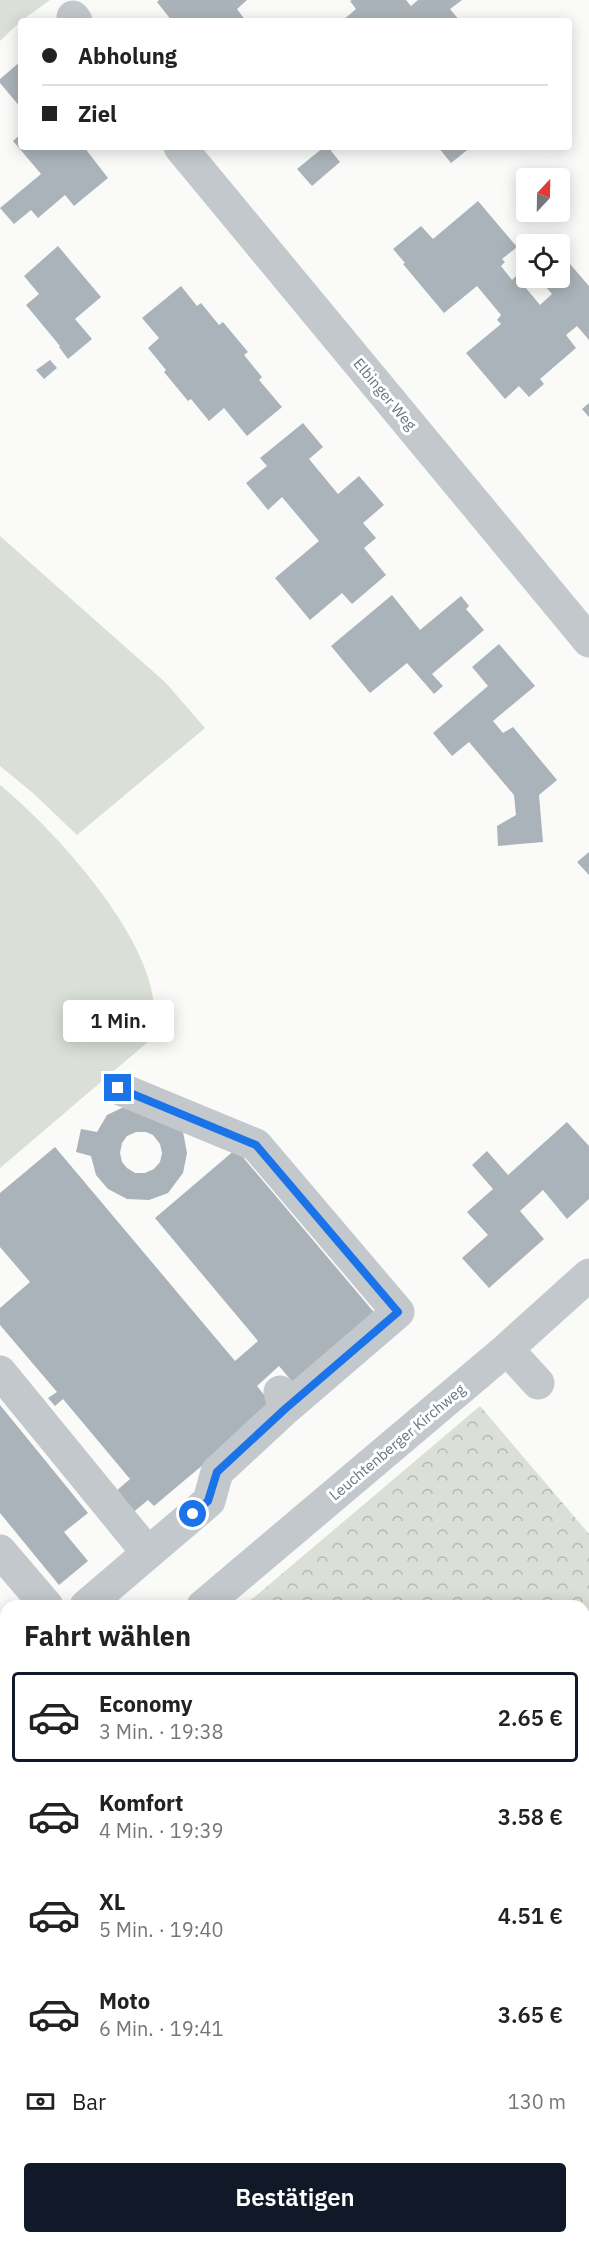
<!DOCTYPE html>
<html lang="de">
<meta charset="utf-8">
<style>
:root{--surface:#fff;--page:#f2f2f2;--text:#222;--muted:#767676;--line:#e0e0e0;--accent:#111827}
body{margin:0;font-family:"IBM Plex Sans",sans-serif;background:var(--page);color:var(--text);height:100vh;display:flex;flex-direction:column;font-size:22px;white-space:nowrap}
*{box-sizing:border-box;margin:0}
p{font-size:20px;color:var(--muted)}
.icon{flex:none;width:33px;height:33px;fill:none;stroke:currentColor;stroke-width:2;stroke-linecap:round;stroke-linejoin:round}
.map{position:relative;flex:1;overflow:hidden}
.details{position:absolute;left:0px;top:1600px;width:590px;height:644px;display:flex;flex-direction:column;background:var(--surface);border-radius:18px 18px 0 0;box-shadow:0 3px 15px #0003}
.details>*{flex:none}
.top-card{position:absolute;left:18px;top:18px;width:554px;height:132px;border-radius:6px;box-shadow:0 3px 15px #0003;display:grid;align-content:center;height:132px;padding:0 24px;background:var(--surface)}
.needle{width:39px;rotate:22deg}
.fabs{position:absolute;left:516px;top:168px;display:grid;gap:12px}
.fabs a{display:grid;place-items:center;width:54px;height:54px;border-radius:6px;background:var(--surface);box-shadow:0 3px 15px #0003;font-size:30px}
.end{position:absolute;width:27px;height:27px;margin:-14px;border:8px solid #1a73e8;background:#fff;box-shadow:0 0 0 3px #fff}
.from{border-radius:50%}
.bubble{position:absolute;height:42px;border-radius:6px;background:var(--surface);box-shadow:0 3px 15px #0003;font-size:20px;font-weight:600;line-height:42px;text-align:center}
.top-card b{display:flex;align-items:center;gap:21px;height:57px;font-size:22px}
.top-card b+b{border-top:2px solid var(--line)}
.top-card i{width:15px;height:15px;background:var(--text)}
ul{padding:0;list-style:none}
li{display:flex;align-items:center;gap:18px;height:90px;margin:0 12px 9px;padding:0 12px;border:3px solid transparent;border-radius:6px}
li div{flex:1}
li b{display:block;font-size:22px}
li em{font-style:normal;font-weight:600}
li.current{border-color:var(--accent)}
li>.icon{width:54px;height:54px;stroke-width:1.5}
h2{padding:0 24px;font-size:27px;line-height:72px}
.pay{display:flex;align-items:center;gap:15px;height:66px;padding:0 24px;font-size:22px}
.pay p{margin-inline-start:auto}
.cta{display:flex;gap:12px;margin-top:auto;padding:12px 24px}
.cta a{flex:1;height:69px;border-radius:6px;background:var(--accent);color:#fff;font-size:24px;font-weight:600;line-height:69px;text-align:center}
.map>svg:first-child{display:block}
.grass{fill:#dadfd7}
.park{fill:url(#park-crowns)}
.building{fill:#aab3b9;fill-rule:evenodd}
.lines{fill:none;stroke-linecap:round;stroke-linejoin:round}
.minor{stroke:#c3c8cc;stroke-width:33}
.route{stroke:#1a73e8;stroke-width:8}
.labels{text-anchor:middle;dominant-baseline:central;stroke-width:6;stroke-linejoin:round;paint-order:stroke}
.street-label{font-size:15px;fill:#657683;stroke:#fff}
</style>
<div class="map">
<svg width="589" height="2243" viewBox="0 0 589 2243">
<defs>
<pattern id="park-crowns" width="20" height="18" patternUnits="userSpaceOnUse" patternTransform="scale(1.5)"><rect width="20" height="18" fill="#dadfd7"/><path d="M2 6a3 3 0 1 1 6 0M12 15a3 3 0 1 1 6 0" fill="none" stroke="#b4b9b4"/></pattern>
</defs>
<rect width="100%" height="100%" fill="#fafaf8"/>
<path class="grass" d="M 0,0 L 50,0 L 21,21 L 0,41 Z
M 0,536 L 166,683 L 205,728 L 77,835 L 33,793 L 0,766 Z
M 0,785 C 54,829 161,945 154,1019 C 154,1026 150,1034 149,1041 L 0,1168 Z"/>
<path class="park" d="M 480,1406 L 589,1534 L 589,2243 L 0,2243 L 0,1814 L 6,1809 L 6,2238 L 584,2238 L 584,1606 L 244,1606 Z"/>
<path class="building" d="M 159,0 L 247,0 L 237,9 L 246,21 L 172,21 L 157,2 Z
M 352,0 L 406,0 L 411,6 L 418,0 L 462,0 L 450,9 L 460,21 L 342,21 L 356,9 L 350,1 Z
M 21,61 L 21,108 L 0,83 L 0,79 Z
M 21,134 L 21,147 L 84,147 L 108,178 L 74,206 L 65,195 L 38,218 L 31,210 L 14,224 L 0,208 L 41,174 L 13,141 Z
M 324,147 L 328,147 L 340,162 L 312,186 L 297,169 Z
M 438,147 L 471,147 L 451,163 Z
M 478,201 L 517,247 L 502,259 L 505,262 L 501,266 L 512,280 L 516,276 L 540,305 L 552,294 L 538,278 L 560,278 L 560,260 L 563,256 L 589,286 L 589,340 L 577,326 L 566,335 L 576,348 L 540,379 L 544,384 L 529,397 L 519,386 L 505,399 L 466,353 L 501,324 L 497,320 L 501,315 L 477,286 L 444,313 L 403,264 L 405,263 L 393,249 L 421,226 L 433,239 Z
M 58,246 L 101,297 L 75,319 L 92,339 L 68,359 L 59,347 L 60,346 L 26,305 L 39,294 L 24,276 Z
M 181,286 L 197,306 L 201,303 L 219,325 L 223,322 L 248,352 L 244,355 L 262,377 L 259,380 L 282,407 L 247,436 L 224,408 L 209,421 L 191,399 L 188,401 L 164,372 L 166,370 L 148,348 L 159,338 L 142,318 Z
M 50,360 L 57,368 L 44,379 L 36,370 Z
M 589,403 L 589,417 L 582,409 Z
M 303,423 L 323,447 L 309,459 L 338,494 L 359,476 L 384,505 L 363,523 L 376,538 L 364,548 L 386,575 L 352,604 L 342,593 L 310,620 L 275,578 L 319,541 L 282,497 L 268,510 L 246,483 L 267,466 L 260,458 Z
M 392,595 L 420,630 L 461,596 L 469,606 L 466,609 L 484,630 L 432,674 L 443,686 L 434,694 L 407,663 L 370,693 L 331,646 Z
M 499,644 L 535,686 L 493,721 L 503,733 L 513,727 L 557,780 L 539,795 L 543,842 L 498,846 L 497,826 L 516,815 L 514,795 L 469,742 L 452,756 L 433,733 L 488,686 L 472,667 Z
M 589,852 L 589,875 L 577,862 Z
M 128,1105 L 183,1132 L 187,1153 L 183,1173 L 168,1193 L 149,1200 L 127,1199 L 108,1189 L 96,1175 L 91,1156 L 76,1152 L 81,1129 L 97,1132 L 107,1115 ZM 136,1132 L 146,1132 L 153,1135 L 160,1144 L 162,1153 L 160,1162 L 154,1169 L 145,1173 L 135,1173 L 127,1168 L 122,1162 L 120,1153 L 122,1143 L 127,1136 Z
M 567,1122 L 589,1146 L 589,1199 L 567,1219 L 543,1190 L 531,1201 L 520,1211 L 544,1239 L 489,1288 L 462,1258 L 488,1235 L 467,1212 L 493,1189 L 472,1165 L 487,1151 L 508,1175 Z
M 55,1147 L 235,1361 L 258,1341 L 155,1218 L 236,1149 L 378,1317 L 296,1386 L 279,1366 L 257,1386 L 273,1406 L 154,1506 L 148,1500 L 131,1514 L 114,1493 L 130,1479 L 63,1399 L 55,1406 L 48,1398 L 57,1392 L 0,1325 L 0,1308 L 30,1282 L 0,1247 L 0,1193 Z
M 0,1405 L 88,1513 L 64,1532 L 88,1561 L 59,1585 L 0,1513 Z"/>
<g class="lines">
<path class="minor" d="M 73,17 L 76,21
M 180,147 L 589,641
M 118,1088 L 256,1145 L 398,1312 L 285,1409
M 507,1349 L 538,1383
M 0,1372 L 148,1553
M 0,1551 L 47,1606
M 86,1606 L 209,1501 L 217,1472 L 285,1409 L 280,1392
M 203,1606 L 507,1349 L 589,1275
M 0,1679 L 6,1674
M 0,1778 L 6,1773"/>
</g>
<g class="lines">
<path class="route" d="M 118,1088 L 256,1145 L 398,1312 L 285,1409 L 217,1472 L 208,1501 L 193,1514"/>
</g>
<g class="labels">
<g class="street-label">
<text transform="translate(385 394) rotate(50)">Elbinger Weg</text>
<text transform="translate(397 1442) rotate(-40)">Leuchtenberger Kirchweg</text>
</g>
</g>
</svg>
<div class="fabs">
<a><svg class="needle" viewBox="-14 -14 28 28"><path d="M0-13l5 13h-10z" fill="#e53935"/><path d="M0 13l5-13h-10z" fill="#767676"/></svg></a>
<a><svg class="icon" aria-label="locate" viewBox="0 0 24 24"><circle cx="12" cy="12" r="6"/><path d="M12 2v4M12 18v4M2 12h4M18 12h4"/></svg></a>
</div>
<i class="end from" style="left:193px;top:1514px"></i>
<i class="end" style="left:118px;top:1088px"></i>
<div class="bubble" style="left:63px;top:1000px;width:111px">1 Min.</div>
<div class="top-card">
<b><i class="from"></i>Abholung</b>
<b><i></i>Ziel</b>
</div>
<section class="details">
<h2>Fahrt wählen</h2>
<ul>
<li class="current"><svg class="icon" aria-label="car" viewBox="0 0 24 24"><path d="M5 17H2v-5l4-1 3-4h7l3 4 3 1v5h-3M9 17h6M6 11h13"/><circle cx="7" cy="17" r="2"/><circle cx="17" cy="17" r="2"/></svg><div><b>Economy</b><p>3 Min. · 19:38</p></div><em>2.65 €</em></li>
<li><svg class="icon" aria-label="car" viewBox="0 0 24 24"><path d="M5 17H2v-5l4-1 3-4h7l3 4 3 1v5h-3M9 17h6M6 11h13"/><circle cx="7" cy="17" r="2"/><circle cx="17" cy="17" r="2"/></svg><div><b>Komfort</b><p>4 Min. · 19:39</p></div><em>3.58 €</em></li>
<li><svg class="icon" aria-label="car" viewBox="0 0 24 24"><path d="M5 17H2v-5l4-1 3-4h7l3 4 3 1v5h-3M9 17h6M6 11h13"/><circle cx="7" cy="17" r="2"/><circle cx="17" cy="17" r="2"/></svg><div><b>XL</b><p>5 Min. · 19:40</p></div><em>4.51 €</em></li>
<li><svg class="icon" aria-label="car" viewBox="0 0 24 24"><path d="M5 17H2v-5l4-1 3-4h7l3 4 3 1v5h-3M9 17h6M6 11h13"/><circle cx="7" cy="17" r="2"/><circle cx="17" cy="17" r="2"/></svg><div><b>Moto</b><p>6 Min. · 19:41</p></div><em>3.65 €</em></li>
</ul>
<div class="pay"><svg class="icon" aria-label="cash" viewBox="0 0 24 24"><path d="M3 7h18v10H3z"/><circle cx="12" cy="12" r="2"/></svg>Bar<p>130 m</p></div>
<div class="cta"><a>Bestätigen</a></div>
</section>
</div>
